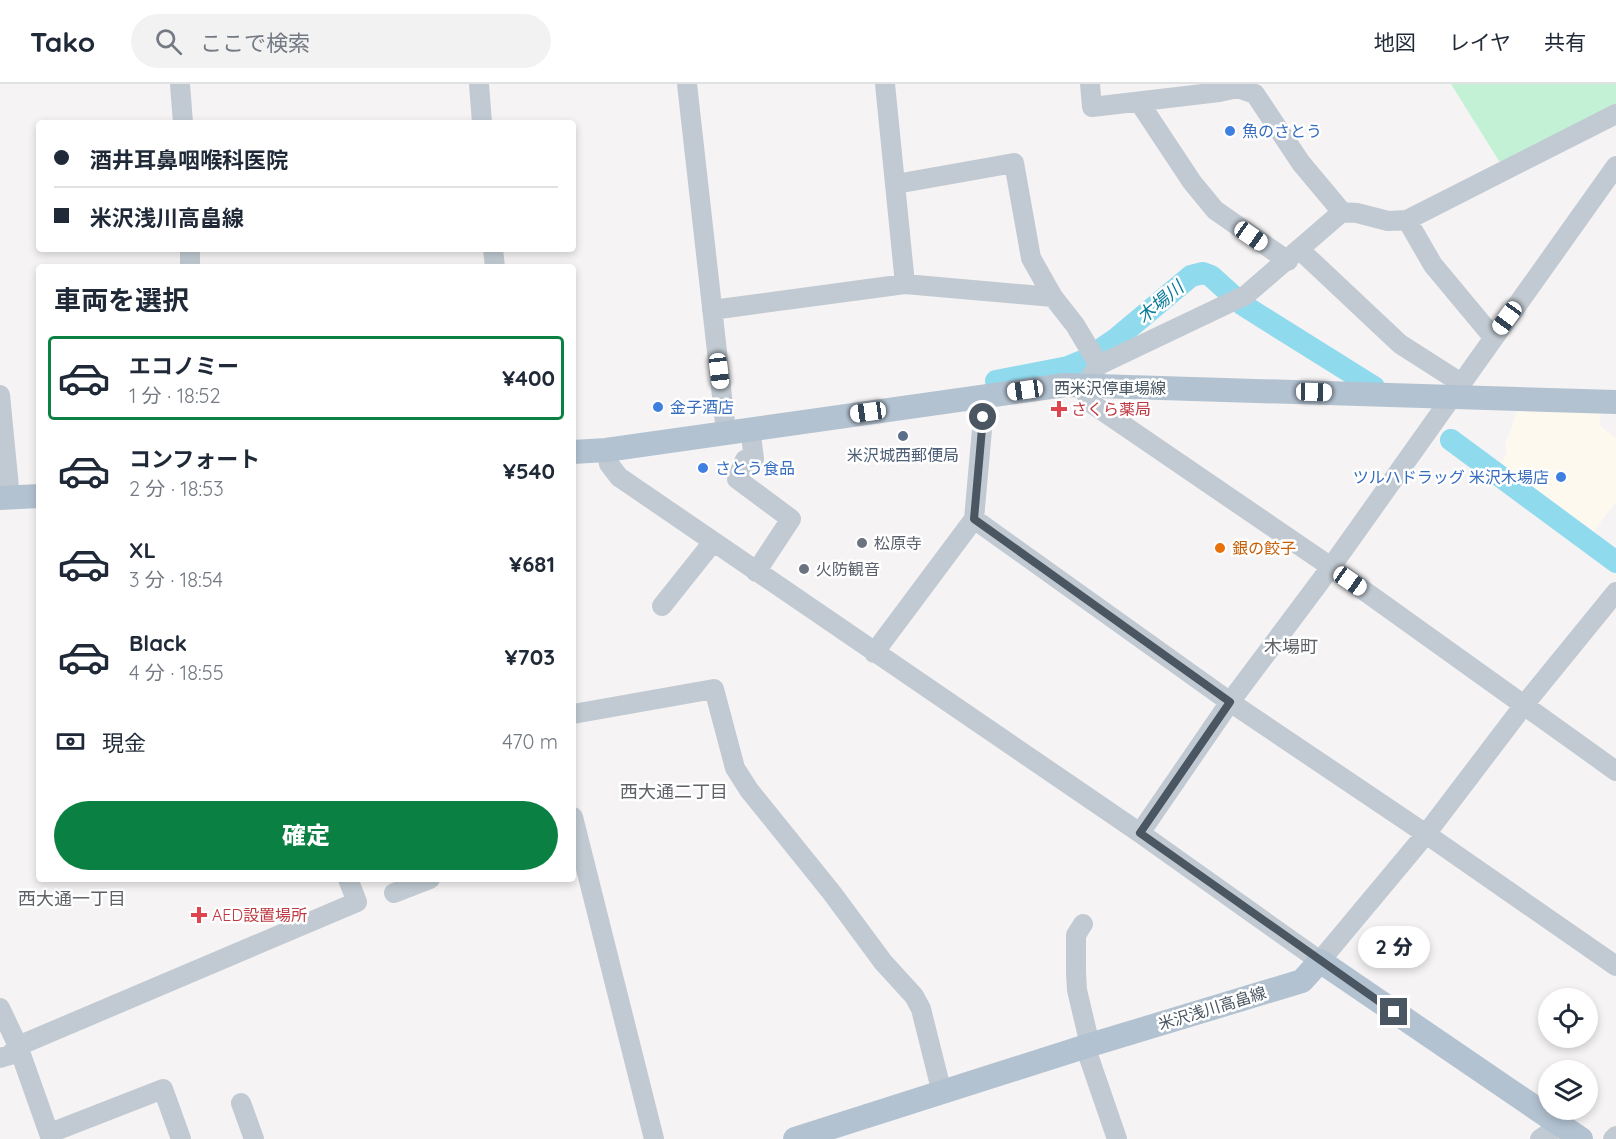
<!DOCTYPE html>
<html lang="ja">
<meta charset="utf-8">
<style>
:root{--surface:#fff;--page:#f2f2f3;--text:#1f2937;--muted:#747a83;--line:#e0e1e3;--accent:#0b8043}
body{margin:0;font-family:Quicksand,"Noto Sans JP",sans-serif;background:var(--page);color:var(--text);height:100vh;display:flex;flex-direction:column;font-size:22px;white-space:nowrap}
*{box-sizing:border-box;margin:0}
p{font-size:20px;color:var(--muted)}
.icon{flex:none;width:33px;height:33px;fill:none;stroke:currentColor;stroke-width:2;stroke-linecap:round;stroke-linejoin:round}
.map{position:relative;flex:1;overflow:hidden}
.side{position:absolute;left:36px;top:180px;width:540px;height:618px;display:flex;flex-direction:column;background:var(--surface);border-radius:6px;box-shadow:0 3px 9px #0003}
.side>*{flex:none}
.banner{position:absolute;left:36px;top:36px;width:540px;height:132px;border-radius:6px;box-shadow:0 3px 9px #0003;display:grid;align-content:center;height:132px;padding:0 18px;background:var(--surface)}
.buttons{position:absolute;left:1538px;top:904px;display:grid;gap:12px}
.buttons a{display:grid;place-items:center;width:60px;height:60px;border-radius:50%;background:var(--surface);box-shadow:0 3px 9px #0003;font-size:30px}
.end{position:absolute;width:27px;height:27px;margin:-14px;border:8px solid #4a5661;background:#fff;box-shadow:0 0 0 3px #fff}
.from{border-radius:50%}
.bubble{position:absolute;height:42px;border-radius:21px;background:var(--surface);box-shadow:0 3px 9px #0003;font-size:20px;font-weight:800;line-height:42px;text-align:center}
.car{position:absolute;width:18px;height:36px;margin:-18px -9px;border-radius:8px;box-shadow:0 0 4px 2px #0007;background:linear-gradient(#fff 24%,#345 0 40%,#fff 0 76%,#345 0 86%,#fff 0)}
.banner b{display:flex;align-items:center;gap:21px;height:57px;font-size:22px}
.banner b+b{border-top:2px solid var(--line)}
.banner i{width:15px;height:15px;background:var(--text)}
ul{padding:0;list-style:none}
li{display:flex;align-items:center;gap:18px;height:84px;margin:0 12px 9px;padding:0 6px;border:3px solid transparent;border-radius:6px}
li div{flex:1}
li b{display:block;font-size:22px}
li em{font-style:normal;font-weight:800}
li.selected{border-color:var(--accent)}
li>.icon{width:54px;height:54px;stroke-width:1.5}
h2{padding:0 18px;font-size:27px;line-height:72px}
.pay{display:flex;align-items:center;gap:15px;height:66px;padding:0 18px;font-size:22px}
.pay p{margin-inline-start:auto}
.action{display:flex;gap:12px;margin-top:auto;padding:12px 18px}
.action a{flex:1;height:69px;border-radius:36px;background:var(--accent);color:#fff;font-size:24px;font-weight:800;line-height:69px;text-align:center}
header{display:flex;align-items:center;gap:36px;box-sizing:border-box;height:84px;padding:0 30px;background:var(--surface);border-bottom:2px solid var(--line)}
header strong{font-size:28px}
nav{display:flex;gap:33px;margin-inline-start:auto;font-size:21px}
.search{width:420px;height:54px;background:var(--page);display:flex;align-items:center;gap:15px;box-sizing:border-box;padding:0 21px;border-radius:33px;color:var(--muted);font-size:22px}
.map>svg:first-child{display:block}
.commercial{fill:#fdf9ef}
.green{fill:#c3f1d5}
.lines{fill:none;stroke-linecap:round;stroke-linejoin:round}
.river{stroke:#90daee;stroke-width:22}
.minor{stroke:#c1cad2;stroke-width:20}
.major{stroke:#b3c2d1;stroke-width:24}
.route{stroke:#4a5661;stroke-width:8}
.shop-dot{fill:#3f7fe0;stroke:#fff;stroke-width:2}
.health-dot{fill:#e0444e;stroke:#fff;stroke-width:2}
.service-dot{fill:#5c6f8a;stroke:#fff;stroke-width:2}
.worship-dot{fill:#6b7280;stroke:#fff;stroke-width:2}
.food-dot{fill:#e8710a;stroke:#fff;stroke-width:2}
.labels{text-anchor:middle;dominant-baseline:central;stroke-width:5;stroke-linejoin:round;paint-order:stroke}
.shop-label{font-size:16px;fill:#366cbe;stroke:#fff;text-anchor:start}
.street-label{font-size:16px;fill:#4a5661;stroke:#fff}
.health-label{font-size:16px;fill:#be3a42;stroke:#fff;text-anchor:start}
.service-label{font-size:16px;fill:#4e5e75;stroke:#fff}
.worship-label{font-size:16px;fill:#5b616d;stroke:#fff;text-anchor:start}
.food-label{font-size:16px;fill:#c56008;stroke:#fff;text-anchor:start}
.water-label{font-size:18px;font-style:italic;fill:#0c7c9b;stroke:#fff}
.neighbourhood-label{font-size:18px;fill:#5f6368;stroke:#fff}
</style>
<header>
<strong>Tako</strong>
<div class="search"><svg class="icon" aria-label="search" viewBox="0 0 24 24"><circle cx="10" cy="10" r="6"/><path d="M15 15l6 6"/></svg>ここで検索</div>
<nav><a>地図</a><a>レイヤ</a><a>共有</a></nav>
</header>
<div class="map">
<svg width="1616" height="1055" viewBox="0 0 1616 1055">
<rect width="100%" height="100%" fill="#f5f3f3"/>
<path class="commercial" d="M 1518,325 L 1600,326 L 1600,342 L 1616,354 L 1616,418 L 1590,452 L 1498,386 L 1507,368 L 1505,360 Z"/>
<path class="green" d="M 1451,0 L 1616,0 L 1616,36 L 1518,86 L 1499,77 Z"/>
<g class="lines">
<path class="river" d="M 996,297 L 1068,283 L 1085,276 L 1117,254 L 1191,192 L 1203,189 L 1211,192 L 1243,221 L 1374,303
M 1451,356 L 1616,478"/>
<path class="minor" d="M 180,0 L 183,39
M 479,0 L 482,39
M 687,0 L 726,348
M 885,0 L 905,200
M 1090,0 L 1092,23 L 1219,8 L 1238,4 L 1255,10 L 1301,79 L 1342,128
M 1139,18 L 1192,98 L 1215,126 L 1288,177
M 1616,30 L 1407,136 L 1388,137 L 1357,129 L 1342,128 L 1246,211 L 1099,281 L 1085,301 L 1088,317 L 1331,483 L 1616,687
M 896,100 L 1014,79 L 1031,174 L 1053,213 L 1075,241 L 1099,281
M 1407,136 L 1433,181 L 1493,253
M 190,165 L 190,183
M 493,165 L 495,183
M 1300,166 L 1400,260 L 1461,299
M 712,226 L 905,200 L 1053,213
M 0,311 L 10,414
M 750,344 L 754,375 L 745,376 L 737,395 L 791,435 L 756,488
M 606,366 L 609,380 L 619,393 L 1140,749 L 1320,877 L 1426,750 L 1524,621 L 1616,508
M 974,435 L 1230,618 L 1426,750 L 1616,882
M 662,522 L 713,458
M 874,569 L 974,435 L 985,312
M 573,630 L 714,605 L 735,684 L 749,706 L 832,809 L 883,878 L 914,912 L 921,925 L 942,1009
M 573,733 L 654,1055
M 1140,749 L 1230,618 L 1331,483 L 1616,82
M 394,809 L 430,795
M 1083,840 L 1076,851 L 1076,889 L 1077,906 L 1090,961
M 0,924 L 18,962 L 51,1055
M 1085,962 L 1117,1055
M 0,974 L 10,971 L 18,962 L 357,818 L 348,795
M 241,1019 L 254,1055
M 50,1049 L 163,1005 L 181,1055
M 1540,1055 L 1561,1041
M 1613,1055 L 1616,1052"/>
<path class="major" d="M 573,368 L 606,366 L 1065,301 L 1616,318
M 0,414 L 39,412
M 795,1055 L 1090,961 L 1302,897 L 1320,877 L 1581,1055"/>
</g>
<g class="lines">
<path class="route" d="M 983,333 L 974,435 L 1230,618 L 1140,749 L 1394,928"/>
</g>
<g class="shop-dot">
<circle cx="1230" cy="47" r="6"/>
<circle cx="658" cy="323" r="6"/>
<circle cx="703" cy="384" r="6"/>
<circle cx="1561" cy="393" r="6"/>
</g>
<g class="health-dot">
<path d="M1056 316h6v6h6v6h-6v6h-6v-6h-6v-6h6z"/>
<path d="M196 822h6v6h6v6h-6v6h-6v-6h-6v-6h6z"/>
</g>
<circle class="service-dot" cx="903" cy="352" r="6"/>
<g class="worship-dot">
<circle cx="862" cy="459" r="6"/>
<circle cx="804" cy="485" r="6"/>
</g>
<circle class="food-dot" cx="1220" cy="464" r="6"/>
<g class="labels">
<g class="shop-label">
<text x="1242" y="47">魚のさとう</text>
<text x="670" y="323">金子酒店</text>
<text x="715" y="384">さとう食品</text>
<text x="1549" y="393" text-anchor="end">ツルハドラッグ 米沢木場店</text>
</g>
<g class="street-label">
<text x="1110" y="304">西米沢停車場線</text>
<text transform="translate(1212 924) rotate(-17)">米沢浅川高畠線</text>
</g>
<g class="health-label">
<text x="1071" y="325">さくら薬局</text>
<text x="212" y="831">AED設置場所</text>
</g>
<g class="service-label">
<text x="903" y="371">米沢城西郵便局</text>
</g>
<g class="worship-label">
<text x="874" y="459">松原寺</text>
<text x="816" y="485">火防観音</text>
</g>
<g class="food-label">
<text x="1232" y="464">銀の餃子</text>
</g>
<g class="water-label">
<text transform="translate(1160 218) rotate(-40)">木場川</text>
</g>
<g class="neighbourhood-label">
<text x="1291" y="562">木場町</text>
<text x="674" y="707">西大通二丁目</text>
<text x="72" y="814">西大通一丁目</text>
</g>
</g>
</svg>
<div class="buttons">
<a><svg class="icon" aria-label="locate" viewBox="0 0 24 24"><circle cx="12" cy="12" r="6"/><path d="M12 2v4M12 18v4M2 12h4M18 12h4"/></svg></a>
<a><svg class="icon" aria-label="layers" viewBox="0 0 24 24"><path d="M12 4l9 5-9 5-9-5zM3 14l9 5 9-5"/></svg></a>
</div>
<i class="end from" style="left:983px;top:333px"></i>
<i class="end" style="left:1394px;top:928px"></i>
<div class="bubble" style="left:1358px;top:842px;width:72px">2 分</div>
<i class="car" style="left:1251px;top:152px;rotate:125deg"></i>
<i class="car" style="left:1507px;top:234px;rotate:216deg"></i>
<i class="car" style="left:719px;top:287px;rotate:173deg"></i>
<i class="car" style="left:1025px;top:306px;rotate:262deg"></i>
<i class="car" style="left:1314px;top:308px;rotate:91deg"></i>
<i class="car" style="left:868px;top:328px;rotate:262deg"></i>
<i class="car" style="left:1350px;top:497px;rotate:125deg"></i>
<div class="banner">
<b><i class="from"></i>酒井耳鼻咽喉科医院</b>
<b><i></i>米沢浅川高畠線</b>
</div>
<section class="side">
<h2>車両を選択</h2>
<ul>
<li class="selected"><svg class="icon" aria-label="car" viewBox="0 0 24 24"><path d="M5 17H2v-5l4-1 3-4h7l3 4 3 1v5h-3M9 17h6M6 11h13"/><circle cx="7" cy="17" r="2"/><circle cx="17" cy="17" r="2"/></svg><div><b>エコノミー</b><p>1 分 · 18:52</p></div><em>¥400</em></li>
<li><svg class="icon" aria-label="car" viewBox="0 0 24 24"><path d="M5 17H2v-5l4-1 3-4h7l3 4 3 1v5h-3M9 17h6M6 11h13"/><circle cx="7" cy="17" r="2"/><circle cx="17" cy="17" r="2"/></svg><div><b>コンフォート</b><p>2 分 · 18:53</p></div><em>¥540</em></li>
<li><svg class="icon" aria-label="car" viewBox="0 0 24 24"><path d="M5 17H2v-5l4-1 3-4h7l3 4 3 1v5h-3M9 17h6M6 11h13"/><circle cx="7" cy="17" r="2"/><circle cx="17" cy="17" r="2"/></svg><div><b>XL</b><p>3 分 · 18:54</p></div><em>¥681</em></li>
<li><svg class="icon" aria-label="car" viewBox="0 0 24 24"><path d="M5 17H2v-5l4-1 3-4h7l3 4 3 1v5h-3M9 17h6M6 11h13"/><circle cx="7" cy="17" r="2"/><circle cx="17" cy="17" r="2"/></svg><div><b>Black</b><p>4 分 · 18:55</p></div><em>¥703</em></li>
</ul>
<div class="pay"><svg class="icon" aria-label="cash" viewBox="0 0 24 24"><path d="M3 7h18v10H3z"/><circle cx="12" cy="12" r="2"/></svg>現金<p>470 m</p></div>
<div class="action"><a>確定</a></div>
</section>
</div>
